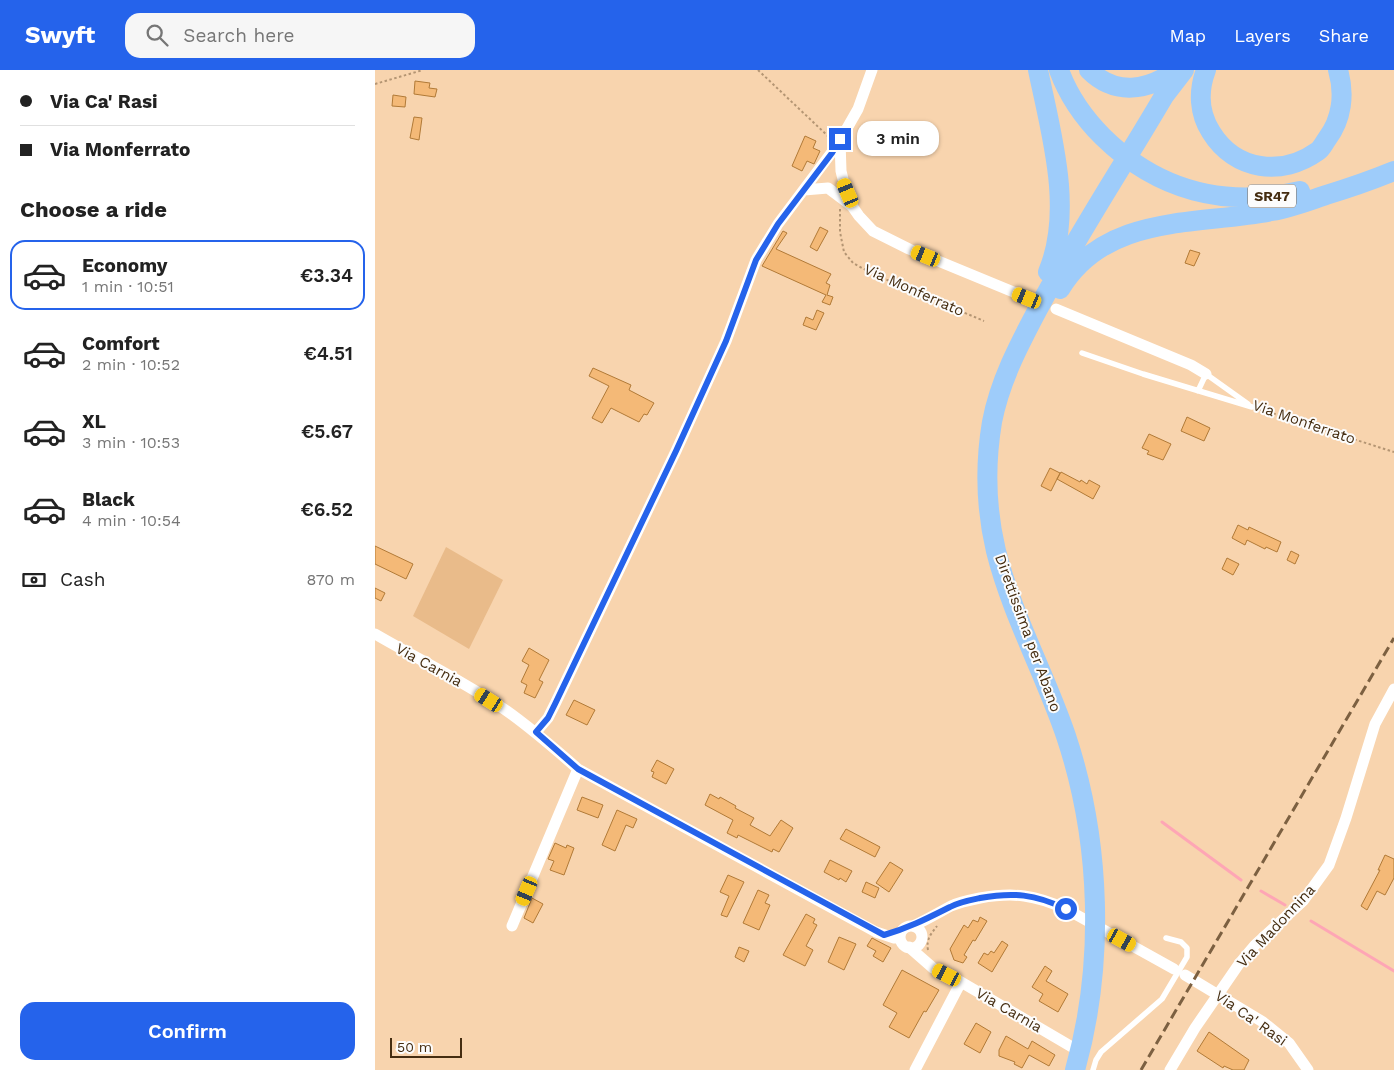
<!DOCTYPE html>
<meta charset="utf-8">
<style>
:root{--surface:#fff;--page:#f6f6f6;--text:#222;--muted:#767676;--line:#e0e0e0;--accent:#2563eb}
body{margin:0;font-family:"Work Sans",sans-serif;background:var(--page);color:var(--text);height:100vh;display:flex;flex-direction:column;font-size:19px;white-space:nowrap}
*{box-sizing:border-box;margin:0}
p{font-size:16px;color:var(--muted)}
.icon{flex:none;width:28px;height:28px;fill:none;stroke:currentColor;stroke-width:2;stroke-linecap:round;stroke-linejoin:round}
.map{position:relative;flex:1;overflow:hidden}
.drawer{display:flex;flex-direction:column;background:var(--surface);width:375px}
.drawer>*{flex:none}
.top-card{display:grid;align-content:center;height:110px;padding:0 20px;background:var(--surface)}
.scale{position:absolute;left:15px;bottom:12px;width:72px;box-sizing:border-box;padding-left:5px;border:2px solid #452d11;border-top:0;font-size:14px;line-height:18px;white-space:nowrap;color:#452d11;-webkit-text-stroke:4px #fcfcfc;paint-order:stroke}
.end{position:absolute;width:22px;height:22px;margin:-11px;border:6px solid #2563eb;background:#fff;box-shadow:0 0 0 2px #fff}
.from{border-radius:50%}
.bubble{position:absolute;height:35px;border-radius:15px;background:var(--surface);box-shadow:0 1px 4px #0004;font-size:16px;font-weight:600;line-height:35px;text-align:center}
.car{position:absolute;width:15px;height:30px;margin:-15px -8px;border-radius:6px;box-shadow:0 0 4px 1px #0007;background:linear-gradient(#f5c518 24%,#345 0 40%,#f5c518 0 76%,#345 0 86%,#f5c518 0)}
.top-card b{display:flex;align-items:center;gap:18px;height:48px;font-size:19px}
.top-card b+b{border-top:1px solid var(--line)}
.top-card i{width:12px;height:12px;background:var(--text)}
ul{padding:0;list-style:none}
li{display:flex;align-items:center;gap:15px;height:70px;margin:0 10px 8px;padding:0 10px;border:2px solid transparent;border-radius:15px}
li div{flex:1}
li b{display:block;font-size:19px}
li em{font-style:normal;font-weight:600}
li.on{border-color:var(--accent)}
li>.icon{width:45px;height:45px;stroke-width:1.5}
h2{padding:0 20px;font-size:22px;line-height:60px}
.pay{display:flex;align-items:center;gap:12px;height:55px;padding:0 20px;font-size:19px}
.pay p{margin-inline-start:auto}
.primary-button{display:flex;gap:10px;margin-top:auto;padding:10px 20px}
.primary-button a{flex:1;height:58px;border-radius:15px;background:var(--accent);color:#fff;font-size:20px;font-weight:600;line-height:58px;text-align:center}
header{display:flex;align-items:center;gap:30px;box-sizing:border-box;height:70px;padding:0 25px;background:var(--accent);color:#fff}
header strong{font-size:24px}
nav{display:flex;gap:28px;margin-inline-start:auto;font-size:18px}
.search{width:350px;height:45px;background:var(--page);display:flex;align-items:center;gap:12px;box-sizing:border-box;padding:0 18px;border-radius:15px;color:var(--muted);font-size:19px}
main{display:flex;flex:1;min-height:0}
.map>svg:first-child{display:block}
.green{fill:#e9bb8a}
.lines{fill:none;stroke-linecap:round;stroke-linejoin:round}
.stream{stroke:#fea6b5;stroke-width:3}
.building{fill:#f4b977;stroke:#b17a37}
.path{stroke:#b49573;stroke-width:2;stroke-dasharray:2.5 2.5;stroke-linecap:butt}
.service{stroke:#fff;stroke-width:5.5}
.minor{stroke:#fff;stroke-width:11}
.trunk{stroke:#9eccfa;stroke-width:20}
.rail{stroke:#7c6041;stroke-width:3;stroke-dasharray:10 5;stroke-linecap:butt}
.route{stroke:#2563eb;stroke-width:6}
.labels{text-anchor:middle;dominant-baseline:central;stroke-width:4;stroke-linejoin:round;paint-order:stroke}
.shield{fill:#fcfcfc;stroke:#7c6b58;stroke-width:1}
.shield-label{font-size:14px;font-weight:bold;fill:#452d11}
.street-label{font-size:15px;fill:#452d11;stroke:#fcfcfc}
</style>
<header>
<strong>Swyft</strong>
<div class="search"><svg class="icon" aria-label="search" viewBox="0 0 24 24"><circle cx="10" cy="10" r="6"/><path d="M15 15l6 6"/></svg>Search here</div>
<nav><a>Map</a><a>Layers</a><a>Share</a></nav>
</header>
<main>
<section class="drawer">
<div class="top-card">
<b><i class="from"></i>Via Ca' Rasi</b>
<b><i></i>Via Monferrato</b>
</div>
<h2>Choose a ride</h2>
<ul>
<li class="on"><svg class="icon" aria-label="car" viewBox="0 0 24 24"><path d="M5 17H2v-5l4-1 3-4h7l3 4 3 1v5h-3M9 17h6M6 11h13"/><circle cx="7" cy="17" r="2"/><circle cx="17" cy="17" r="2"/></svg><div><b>Economy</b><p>1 min · 10:51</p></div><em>€3.34</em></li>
<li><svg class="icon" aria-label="car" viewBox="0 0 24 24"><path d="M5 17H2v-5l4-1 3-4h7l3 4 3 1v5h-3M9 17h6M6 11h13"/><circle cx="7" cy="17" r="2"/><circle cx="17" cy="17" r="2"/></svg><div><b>Comfort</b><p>2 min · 10:52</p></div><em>€4.51</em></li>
<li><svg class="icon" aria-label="car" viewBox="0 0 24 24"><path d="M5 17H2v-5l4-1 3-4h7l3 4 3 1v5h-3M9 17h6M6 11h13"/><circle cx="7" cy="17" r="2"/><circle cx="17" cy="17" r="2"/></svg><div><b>XL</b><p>3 min · 10:53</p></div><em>€5.67</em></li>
<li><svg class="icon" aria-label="car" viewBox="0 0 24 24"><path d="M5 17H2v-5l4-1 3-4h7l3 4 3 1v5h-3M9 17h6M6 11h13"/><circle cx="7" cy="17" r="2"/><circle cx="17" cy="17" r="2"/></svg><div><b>Black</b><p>4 min · 10:54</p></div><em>€6.52</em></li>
</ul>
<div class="pay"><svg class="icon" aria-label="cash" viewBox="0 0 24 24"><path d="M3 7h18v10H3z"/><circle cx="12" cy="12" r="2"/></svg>Cash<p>870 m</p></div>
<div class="primary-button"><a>Confirm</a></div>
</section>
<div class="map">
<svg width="1019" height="1000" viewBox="0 0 1019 1000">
<rect width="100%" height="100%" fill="#f8d4ae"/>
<path class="green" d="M 71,477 L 128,510 L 94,579 L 38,546 Z"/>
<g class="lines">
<path class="stream" d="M 787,752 L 866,810
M 886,821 L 910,835
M 936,851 L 1019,901"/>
</g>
<path class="building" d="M 40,11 L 55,13 L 54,18 L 62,19 L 60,27 L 39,24 Z
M 18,25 L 31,27 L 30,37 L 17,36 Z
M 39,47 L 47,48 L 44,70 L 35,68 Z
M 430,66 L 441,71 L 438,78 L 445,81 L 439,94 L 432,91 L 427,101 L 417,96 Z
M 445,157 L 453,161 L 442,181 L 435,177 Z
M 408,161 L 412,163 L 401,179 L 456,204 L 451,213 L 455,215 L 452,225 L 458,227 L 455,235 L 447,232 L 451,225 L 387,196 Z
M 815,180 L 825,183 L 819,196 L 810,193 Z
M 442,240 L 449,243 L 441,260 L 428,255 L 431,247 L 438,250 Z
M 218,298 L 256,315 L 254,320 L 279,333 L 272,345 L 269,344 L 264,352 L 236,338 L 227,353 L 217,348 L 234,316 L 214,306 Z
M 812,347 L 835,358 L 829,371 L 806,361 Z
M 774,364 L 796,374 L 788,390 L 772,384 L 774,381 L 767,378 Z
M 675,398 L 685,403 L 676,421 L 666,416 Z
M 686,402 L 705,412 L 706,410 L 712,414 L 714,410 L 725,416 L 718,429 L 682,409 Z
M 863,455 L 873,460 L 874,457 L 906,472 L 902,482 L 891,477 L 890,479 L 872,470 L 870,475 L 857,468 Z
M 0,476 L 38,494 L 31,509 L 0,494 Z
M 916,481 L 924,485 L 920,494 L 912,490 Z
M 852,488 L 864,494 L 858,505 L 847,499 Z
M 0,518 L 10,523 L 6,531 L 0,528 Z
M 154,578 L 174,590 L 164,610 L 168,612 L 160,628 L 149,623 L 152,615 L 146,612 L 154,595 L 147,591 Z
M 199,630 L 220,640 L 212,655 L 191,645 Z
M 282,690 L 299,699 L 291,714 L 277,707 L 279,702 L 276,701 Z
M 335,724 L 344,729 L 345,727 L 361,736 L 360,738 L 379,748 L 375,755 L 395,766 L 406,750 L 418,758 L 404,782 L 398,779 L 397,782 L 363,765 L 362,768 L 352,763 L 358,750 L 330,735 Z
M 207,727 L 228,735 L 223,748 L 202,740 Z
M 242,740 L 262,749 L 258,758 L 251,755 L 240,781 L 227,775 Z
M 471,759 L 505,777 L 500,787 L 465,769 Z
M 180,773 L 191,778 L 192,775 L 199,778 L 189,805 L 175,800 L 179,791 L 173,789 Z
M 1010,785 L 1019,789 L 1019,808 L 1010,825 L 1002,821 L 992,840 L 986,836 L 1005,800 L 1003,800 Z
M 455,790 L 477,801 L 471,812 L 465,808 L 464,810 L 449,802 Z
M 515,792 L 528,800 L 514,822 L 501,813 Z
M 353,805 L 369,812 L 352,847 L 346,845 L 354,826 L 345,822 Z
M 491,812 L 504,818 L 500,828 L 487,822 Z
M 383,820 L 394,825 L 390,833 L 395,835 L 384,860 L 368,853 Z
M 157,828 L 168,834 L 158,853 L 149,848 Z
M 431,844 L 440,849 L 438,853 L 442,855 L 431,876 L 438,880 L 430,896 L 408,885 Z
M 605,847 L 612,851 L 600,871 L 598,870 L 589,885 L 592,887 L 588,893 L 579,890 L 575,879 L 589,855 L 593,858 L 598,850 L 603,852 Z
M 464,867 L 481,874 L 469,900 L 453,892 Z
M 497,868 L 516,878 L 508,892 L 498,886 L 501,881 L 492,876 Z
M 627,871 L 633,875 L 617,902 L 603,893 L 609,883 L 613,885 L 616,881 L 619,883 Z
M 364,877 L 374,881 L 369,892 L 360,887 Z
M 670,896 L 677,901 L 671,911 L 693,924 L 683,942 L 664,931 L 668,924 L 657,917 Z
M 527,900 L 564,920 L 551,942 L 549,941 L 534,968 L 514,957 L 522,943 L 508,935 Z
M 601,953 L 616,962 L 605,983 L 589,974 Z
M 834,962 L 874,990 L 869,1000 L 858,1000 L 849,996 L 848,998 L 822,981 Z
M 631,966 L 653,979 L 657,971 L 680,985 L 674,996 L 654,985 L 647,998 L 639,994 L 640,992 L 624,986 L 624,980 Z"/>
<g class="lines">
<path class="path" d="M 383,0 L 455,68
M 0,14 L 48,0
M 465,139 L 465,162 L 469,182 L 478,193 L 498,204 L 609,251
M 884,339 L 1019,382
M 553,880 C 551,869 556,864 562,856"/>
<path class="service" d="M 707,283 L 768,304 L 877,337
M 823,321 L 831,304 L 873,334
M 718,1000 L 721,990 L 726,982 L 787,929 L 812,887 L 812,878 L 806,872 L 791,868"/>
<path class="minor" d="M 465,71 L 466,101 L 469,113 L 477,136 L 484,146 L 498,161 L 534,179 L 653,228
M 429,120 L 453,118 L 477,136
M 681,239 L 816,295 L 831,304
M 0,564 C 43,589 88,611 129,639 C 155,657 179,678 203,699 L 501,862 L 519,868 L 525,867
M 161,662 L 173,648 L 180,634 L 301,381 L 351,271 L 381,190 L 403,154 L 463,74 L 483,39 L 497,0
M 137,856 L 203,699
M 538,856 C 551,850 563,843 576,836 C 585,832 595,830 605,828 C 639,822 660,825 691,839 L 799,899
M525 867a11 11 0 1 1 22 0a11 11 0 1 1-22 0Z
M 534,877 L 558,898 L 586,912 L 697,977
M 810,905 L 888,952 L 914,973 L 933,1000
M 540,1000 L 586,912
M 795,1000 L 820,958 L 864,894 L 880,875 L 928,831 L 954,795 L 971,748 L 1000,654 L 1019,619"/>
<path class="trunk" d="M 663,0 C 676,63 699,140 673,202
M 684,0 C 693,25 709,48 728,67 C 783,121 850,138 925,121
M 714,0 C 740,26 773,21 801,0
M 831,0 C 823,21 824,43 836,62 C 860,101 907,107 943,81 C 947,78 949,73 952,69 C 967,49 970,24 963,0
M 685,219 C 731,143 821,156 897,141 C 915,138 933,131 951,125 C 974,118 997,110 1019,101
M 700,1000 C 730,894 726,771 691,666 C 670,604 637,545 621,481 C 611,439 610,394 617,352 C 625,310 645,273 664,237 C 703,164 748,96 789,26 L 809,0"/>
<path class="rail" d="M 766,1000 L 1019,568"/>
</g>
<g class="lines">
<path class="route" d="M 465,69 L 457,83 L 403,154 L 381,190 L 351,271 L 301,381 L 180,634 L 173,648 L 161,662 L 203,699 L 509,865 C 534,858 553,848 575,837 C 584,832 595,830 605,828 C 638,822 660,824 691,839"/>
</g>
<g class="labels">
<rect class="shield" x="873" y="114.5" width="48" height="23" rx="4"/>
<g class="shield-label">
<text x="897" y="126">SR47</text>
</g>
<g class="street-label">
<text transform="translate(539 220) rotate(24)">Via Monferrato</text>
<text transform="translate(929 352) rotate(19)">Via Monferrato</text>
<text transform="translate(653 563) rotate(70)">Direttissima per Abano</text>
<text transform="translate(54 595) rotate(29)">Via Carnia</text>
<text transform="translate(901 856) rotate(-47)">Via Madonnina</text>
<text transform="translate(634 940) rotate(30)">Via Carnia</text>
<text transform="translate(876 948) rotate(35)">Via Ca' Rasi</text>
</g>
</g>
</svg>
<div class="scale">50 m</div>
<i class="end from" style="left:691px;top:839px"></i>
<i class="end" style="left:465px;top:69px"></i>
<div class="bubble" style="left:482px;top:51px;width:82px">3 min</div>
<i class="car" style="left:473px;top:123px;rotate:337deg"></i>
<i class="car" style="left:551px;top:186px;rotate:292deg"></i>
<i class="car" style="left:652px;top:228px;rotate:292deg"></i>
<i class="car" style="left:114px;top:630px;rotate:302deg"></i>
<i class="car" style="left:152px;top:821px;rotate:203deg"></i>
<i class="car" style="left:747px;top:870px;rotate:119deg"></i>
<i class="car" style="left:572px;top:905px;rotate:297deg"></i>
</div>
</main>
